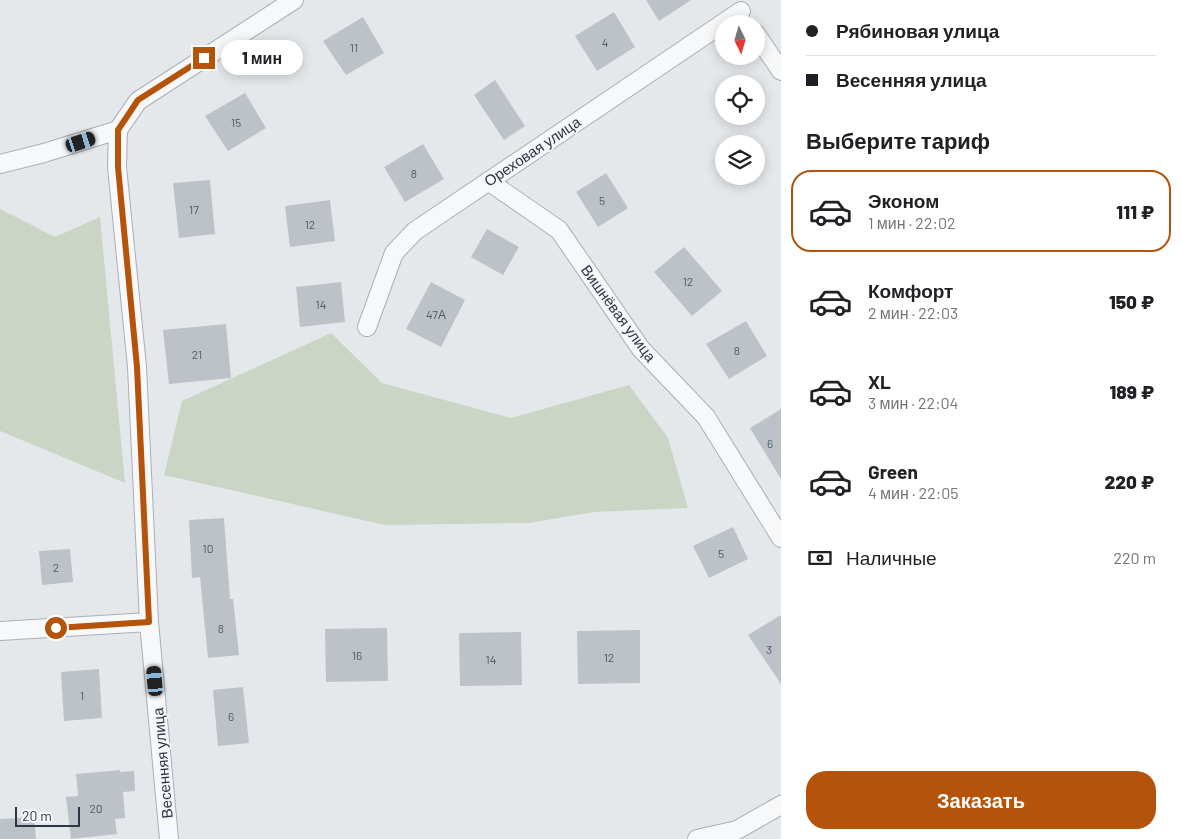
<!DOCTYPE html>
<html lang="ru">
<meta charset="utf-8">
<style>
:root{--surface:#fff;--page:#f6f6f6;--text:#202124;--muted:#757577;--line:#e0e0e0;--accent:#b45309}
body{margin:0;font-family:Barlow,sans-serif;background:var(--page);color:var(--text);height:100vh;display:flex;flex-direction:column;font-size:19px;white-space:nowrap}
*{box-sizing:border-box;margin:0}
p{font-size:16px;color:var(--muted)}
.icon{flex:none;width:28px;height:28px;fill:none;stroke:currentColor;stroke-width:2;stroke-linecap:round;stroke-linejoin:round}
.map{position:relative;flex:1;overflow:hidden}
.drawer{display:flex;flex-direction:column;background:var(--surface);width:400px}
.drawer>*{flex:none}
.banner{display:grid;align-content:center;height:110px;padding:0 25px;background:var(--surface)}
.needle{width:32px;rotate:175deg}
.buttons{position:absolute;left:715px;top:15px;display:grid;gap:10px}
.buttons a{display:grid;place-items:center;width:50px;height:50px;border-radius:50%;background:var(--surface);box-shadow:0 2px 12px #0003;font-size:25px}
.scale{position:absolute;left:15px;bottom:12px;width:65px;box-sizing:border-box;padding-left:5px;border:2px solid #2d3743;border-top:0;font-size:14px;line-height:18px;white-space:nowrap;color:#2d3743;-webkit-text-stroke:4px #f4f6f9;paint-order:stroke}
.end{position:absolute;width:22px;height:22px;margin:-11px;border:6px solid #b45309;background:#fff;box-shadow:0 0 0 2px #fff}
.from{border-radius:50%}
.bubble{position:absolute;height:35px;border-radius:18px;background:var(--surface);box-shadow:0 2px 12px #0003;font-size:16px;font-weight:800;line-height:35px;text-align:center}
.car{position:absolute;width:15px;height:30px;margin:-15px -8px;border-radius:6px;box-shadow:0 0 4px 1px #0007;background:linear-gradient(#222 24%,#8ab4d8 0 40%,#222 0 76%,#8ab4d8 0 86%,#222 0)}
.banner b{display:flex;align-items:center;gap:18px;height:48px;font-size:19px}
.banner b+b{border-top:1px solid var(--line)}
.banner i{width:12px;height:12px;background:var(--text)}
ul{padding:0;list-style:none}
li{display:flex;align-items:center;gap:15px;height:82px;margin:0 10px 8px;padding:0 15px;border:2px solid transparent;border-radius:20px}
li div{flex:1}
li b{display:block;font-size:19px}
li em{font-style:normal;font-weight:800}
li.on{border-color:var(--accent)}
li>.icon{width:45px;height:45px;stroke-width:1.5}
h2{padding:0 25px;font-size:22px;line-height:60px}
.pay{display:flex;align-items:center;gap:12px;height:55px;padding:0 25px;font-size:19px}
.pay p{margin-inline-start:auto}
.cta{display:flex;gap:10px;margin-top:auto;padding:10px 25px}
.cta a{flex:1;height:58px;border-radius:20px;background:var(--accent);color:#fff;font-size:20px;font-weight:800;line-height:58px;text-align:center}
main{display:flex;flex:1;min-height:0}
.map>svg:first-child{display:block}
.green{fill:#cbd5c6}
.building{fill:#bcc2c8}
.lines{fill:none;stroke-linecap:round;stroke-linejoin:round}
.minor-casing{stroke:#aaafb5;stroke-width:20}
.minor{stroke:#f7f8fa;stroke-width:18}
.route{stroke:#b45309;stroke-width:6}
.labels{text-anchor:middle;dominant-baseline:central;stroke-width:4;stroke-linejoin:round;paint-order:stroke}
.number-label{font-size:12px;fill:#515a64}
.street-label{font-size:15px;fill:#2d3743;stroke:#f4f6f9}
</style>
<main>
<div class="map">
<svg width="781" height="839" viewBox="0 0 781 839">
<rect width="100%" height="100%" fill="#e5e8eb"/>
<path class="green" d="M 0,209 L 55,237 L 100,217 L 125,483 L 0,431 Z
M 331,333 L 382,383 L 511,418 L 629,385 L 668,438 L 688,508 L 594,512 L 529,523 L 385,525 L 164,475 L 182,401 Z"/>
<path class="building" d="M 646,0 L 691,0 L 659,21 Z
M 614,12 L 635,47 L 597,71 L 575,36 Z
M 363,17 L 384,53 L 346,75 L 323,41 Z
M 495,80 L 525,126 L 504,140 L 474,95 Z
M 245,93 L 266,128 L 228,151 L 205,116 Z
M 423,144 L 444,179 L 405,202 L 384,167 Z
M 606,173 L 628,208 L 598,227 L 576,192 Z
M 210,180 L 215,234 L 179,238 L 173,183 Z
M 330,200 L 335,241 L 290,247 L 285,206 Z
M 487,229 L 519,247 L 503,275 L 471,257 Z
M 684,247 L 722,291 L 692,316 L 654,272 Z
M 341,282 L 345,322 L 300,327 L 296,287 Z
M 431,282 L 465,300 L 441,347 L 406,329 Z
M 746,321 L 767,356 L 729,379 L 706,344 Z
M 226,324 L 231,378 L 169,384 L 163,330 Z
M 781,409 L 781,479 L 750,428 Z
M 224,518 L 230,599 L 233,599 L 239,655 L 208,658 L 200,577 L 192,578 L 189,520 Z
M 733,527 L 748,559 L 709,578 L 693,546 Z
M 70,549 L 73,582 L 42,585 L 39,551 Z
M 781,615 L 781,684 L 748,635 Z
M 387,628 L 388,681 L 326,682 L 325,629 Z
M 640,630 L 640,683 L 578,684 L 577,631 Z
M 521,632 L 522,685 L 460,686 L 459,633 Z
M 99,669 L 102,718 L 64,721 L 61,672 Z
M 243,687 L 249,743 L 218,746 L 213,690 Z
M 120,770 L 120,772 L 134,771 L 135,791 L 123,792 L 125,818 L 115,819 L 117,834 L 71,839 L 66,797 L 78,796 L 76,774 Z
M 34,817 L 36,839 L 0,839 L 0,819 Z"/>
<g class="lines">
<g class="minor-casing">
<path id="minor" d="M 756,34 L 781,71
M 0,164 L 44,153 L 118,130
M 488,181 L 559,230 L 641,349 L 706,417 L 781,538
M 367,327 L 394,253 L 415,231 L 741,11
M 0,631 L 149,622
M 169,839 L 149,622 L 137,367 L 117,167 L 118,130 L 138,101 L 294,0
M 697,839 L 737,830 L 781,805"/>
</g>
<use href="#minor" class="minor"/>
</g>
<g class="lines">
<path class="route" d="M 56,628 L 149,622 L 137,367 L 118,167 L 118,130 L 138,100 L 204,58"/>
</g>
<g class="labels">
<g class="number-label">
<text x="605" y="42">4</text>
<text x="354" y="47">11</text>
<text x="236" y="122">15</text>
<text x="414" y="173">8</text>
<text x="602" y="200">5</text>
<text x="194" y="209">17</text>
<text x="310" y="224">12</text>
<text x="688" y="281">12</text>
<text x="321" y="304">14</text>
<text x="436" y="314">47А</text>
<text x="737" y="350">8</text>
<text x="197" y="354">21</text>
<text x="770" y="443">6</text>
<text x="208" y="548">10</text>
<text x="721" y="553">5</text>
<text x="56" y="567">2</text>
<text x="221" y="628">8</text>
<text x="769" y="649">3</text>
<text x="357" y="655">16</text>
<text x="609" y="657">12</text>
<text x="491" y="659">14</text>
<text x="82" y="695">1</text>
<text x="231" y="716">6</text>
<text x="96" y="808">20</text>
</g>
<g class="street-label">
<text transform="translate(532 151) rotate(-34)">Ореховая улица</text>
<text transform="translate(619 313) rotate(54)">Вишнёвая улица</text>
<text transform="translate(162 763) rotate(-95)">Весенняя улица</text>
</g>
</g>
</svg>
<div class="buttons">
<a><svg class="needle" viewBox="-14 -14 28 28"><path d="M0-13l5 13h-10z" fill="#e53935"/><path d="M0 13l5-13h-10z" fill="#757577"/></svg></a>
<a><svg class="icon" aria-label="locate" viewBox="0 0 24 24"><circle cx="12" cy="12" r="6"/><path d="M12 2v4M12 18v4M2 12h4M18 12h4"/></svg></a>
<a><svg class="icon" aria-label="layers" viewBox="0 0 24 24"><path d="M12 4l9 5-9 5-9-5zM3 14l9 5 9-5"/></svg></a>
</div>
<div class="scale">20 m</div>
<i class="end from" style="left:56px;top:628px"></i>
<i class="end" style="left:204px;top:58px"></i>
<div class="bubble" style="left:221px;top:40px;width:82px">1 мин</div>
<i class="car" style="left:81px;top:142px;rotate:72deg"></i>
<i class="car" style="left:155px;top:681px;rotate:355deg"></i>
</div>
<section class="drawer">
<div class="banner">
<b><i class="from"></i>Рябиновая улица</b>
<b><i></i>Весенняя улица</b>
</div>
<h2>Выберите тариф</h2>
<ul>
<li class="on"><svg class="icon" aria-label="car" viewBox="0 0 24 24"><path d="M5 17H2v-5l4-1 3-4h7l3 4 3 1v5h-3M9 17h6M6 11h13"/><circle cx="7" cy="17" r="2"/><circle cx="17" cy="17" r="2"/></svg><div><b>Эконом</b><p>1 мин · 22:02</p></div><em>111 ₽</em></li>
<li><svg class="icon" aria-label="car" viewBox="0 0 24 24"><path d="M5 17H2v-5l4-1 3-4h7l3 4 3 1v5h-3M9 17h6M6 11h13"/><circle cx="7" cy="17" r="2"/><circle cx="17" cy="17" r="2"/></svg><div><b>Комфорт</b><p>2 мин · 22:03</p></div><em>150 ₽</em></li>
<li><svg class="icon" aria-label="car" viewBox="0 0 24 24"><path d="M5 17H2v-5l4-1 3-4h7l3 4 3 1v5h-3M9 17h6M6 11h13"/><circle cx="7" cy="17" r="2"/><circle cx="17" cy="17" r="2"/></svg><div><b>XL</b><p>3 мин · 22:04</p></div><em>189 ₽</em></li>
<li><svg class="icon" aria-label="car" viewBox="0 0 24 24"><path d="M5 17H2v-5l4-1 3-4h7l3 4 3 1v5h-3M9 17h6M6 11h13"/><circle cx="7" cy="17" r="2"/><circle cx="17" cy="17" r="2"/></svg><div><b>Green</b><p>4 мин · 22:05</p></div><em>220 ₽</em></li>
</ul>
<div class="pay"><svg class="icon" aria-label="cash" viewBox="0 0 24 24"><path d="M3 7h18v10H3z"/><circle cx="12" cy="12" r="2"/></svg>Наличные<p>220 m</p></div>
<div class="cta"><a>Заказать</a></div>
</section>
</main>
